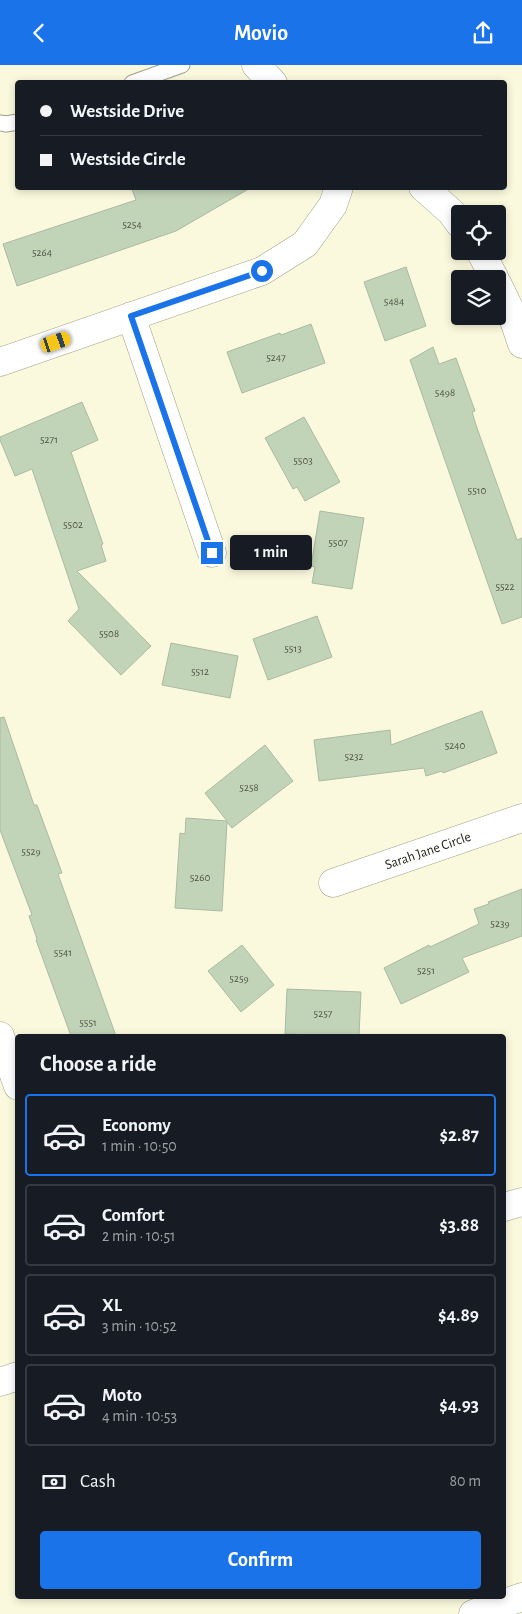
<!DOCTYPE html>
<meta charset="utf-8">
<style>
:root{--surface:#171b24;--page:#242831;--text:#f1f3f6;--muted:#9ea1a6;--line:#363941;--accent:#1a73e8}
body{margin:0;font-family:"Alegreya Sans",sans-serif;background:var(--page);color:var(--text);height:100vh;display:flex;flex-direction:column;font-size:19px;white-space:nowrap}
*{box-sizing:border-box;margin:0}
p{font-size:16px;color:var(--muted)}
.icon{flex:none;width:28px;height:28px;fill:none;stroke:currentColor;stroke-width:2;stroke-linecap:round;stroke-linejoin:round}
.map{position:relative;flex:1;overflow:hidden}
.sheet{position:absolute;left:15px;top:969px;width:491px;height:565px;display:flex;flex-direction:column;background:var(--surface);border-radius:5px;box-shadow:0 2px 8px #0003}
.sheet>*{flex:none}
.guide{position:absolute;left:15px;top:15px;width:492px;height:110px;border-radius:5px;box-shadow:0 2px 8px #0003;display:grid;align-content:center;height:110px;padding:0 25px;background:var(--surface)}
.controls{position:absolute;left:451px;top:140px;display:grid;gap:10px}
.controls a{display:grid;place-items:center;width:55px;height:55px;border-radius:5px;background:var(--surface);box-shadow:0 2px 8px #0003;font-size:25px}
.end{position:absolute;width:22px;height:22px;margin:-11px;border:6px solid #1a73e8;background:#fff;box-shadow:0 0 0 2px #fff}
.from{border-radius:50%}
.bubble{position:absolute;height:35px;border-radius:5px;background:var(--surface);box-shadow:0 2px 8px #0003;font-size:16px;font-weight:700;line-height:35px;text-align:center}
.car{position:absolute;width:15px;height:30px;margin:-15px -8px;border-radius:6px;box-shadow:0 0 4px 1px #0007;background:linear-gradient(#f5c518 24%,#345 0 40%,#f5c518 0 76%,#345 0 86%,#f5c518 0)}
.guide b{display:flex;align-items:center;gap:18px;height:48px;font-size:19px}
.guide b+b{border-top:1px solid var(--line)}
.guide i{width:12px;height:12px;background:var(--text)}
ul{padding:0;list-style:none}
li{display:flex;align-items:center;gap:15px;height:82px;margin:0 10px 8px;padding:0 15px;border:2px solid var(--line);border-radius:5px}
li div{flex:1}
li b{display:block;font-size:19px}
li em{font-style:normal;font-weight:700}
li.on{border-color:var(--accent)}
li>.icon{width:45px;height:45px;stroke-width:1.5}
h2{padding:0 25px;font-size:22px;line-height:60px}
.pay{display:flex;align-items:center;gap:12px;height:55px;padding:0 25px;font-size:19px}
.pay p{margin-inline-start:auto}
.action{display:flex;gap:10px;margin-top:auto;padding:10px 25px}
.action a{flex:1;height:58px;border-radius:5px;background:var(--accent);color:#fff;font-size:20px;font-weight:700;line-height:58px;text-align:center}
header{display:flex;justify-content:space-between;align-items:center;height:65px;padding:0 25px;background:var(--accent);color:#fff;font-size:22px;font-weight:700}
.map>svg:first-child{display:block}
.building{fill:#c2d4b8;stroke:#aabaa2}
.lines{fill:none;stroke-linecap:round;stroke-linejoin:round}
.service-casing{stroke:#a1a086;stroke-width:17}
.minor-casing{stroke:#a1a086;stroke-width:29}
.service{stroke:#fff;stroke-width:15}
.minor{stroke:#fff;stroke-width:28}
.route{stroke:#1a73e8;stroke-width:6}
.labels{text-anchor:middle;dominant-baseline:central;stroke-width:5;stroke-linejoin:round;paint-order:stroke}
.number-label{font-size:11px;fill:#4c5142}
.street-label{font-size:14px;fill:#25251a;stroke:#fff}
</style>
<header><svg class="icon" aria-label="back" viewBox="0 0 24 24"><path d="M15 5l-7 7 7 7"/></svg>Movio<svg class="icon" aria-label="share" viewBox="0 0 24 24"><path d="M12 15V3M7 8l5-5 5 5M5 13v7h14v-7"/></svg></header>
<div class="map">
<svg width="522" height="1549" viewBox="0 0 522 1549">
<rect width="100%" height="100%" fill="#fbf9dd"/>
<path class="building" d="M 131,122 L 252,122 L 176,166 L 17,221 L 3,179 L 136,135 Z
M 406,202 L 426,261 L 385,276 L 364,217 Z
M 311,259 L 325,298 L 242,328 L 227,287 L 280,268 L 281,270 Z
M 433,282 L 439,299 L 456,293 L 475,346 L 472,347 L 477,363 L 517,475 L 522,473 L 522,552 L 502,559 L 410,295 Z
M 82,337 L 98,375 L 71,387 L 103,479 L 101,480 L 106,496 L 77,506 L 151,581 L 121,610 L 68,556 L 79,544 L 32,404 L 15,411 L 0,375 L 0,372 Z
M 304,352 L 340,417 L 305,436 L 297,422 L 293,424 L 265,373 Z
M 320,446 L 364,453 L 352,524 L 312,518 L 315,502 L 311,501 Z
M 317,551 L 332,592 L 268,615 L 253,574 Z
M 171,578 L 238,591 L 230,633 L 162,620 Z
M 482,646 L 497,688 L 443,708 L 442,706 L 426,711 L 424,703 L 319,716 L 314,675 L 390,665 L 391,680 Z
M 4,652 L 34,740 L 37,740 L 62,808 L 58,809 L 116,971 L 71,971 L 36,875 L 37,874 L 29,851 L 32,850 L 0,765 L 0,653 Z
M 265,680 L 293,716 L 232,763 L 227,757 L 222,846 L 175,843 L 180,768 L 185,769 L 186,753 L 227,756 L 205,728 Z
M 522,824 L 522,871 L 462,893 L 469,907 L 401,939 L 384,903 L 429,880 L 430,882 L 479,859 L 474,844 L 489,839 L 488,837 Z
M 242,880 L 274,920 L 241,947 L 208,906 Z
M 287,924 L 361,927 L 359,971 L 285,969 Z"/>
<g class="lines">
<g class="service-casing">
<path id="service" d="M 132,18 L 182,0
M 0,58 L 6,59 L 18,57"/>
</g>
<g class="minor-casing">
<path id="minor" d="M 256,0 L 273,18
M 423,122 L 451,147 L 460,159
M 480,186 L 495,214
M 498,220 L 511,247 L 522,279
M 131,251 L 212,488
M 0,297 L 262,206 L 305,179 L 333,140 L 339,122
M 333,818 L 522,753
M 0,971 L 18,1021
M 504,1142 L 522,1137
M 0,1317 L 18,1311
M 473,1549 L 522,1532"/>
</g>
<use href="#service" class="service"/>
<use href="#minor" class="minor"/>
</g>
<g class="lines">
<path class="route" d="M 212,488 L 131,251 L 262,206"/>
</g>
<g class="labels">
<g class="number-label">
<text x="132" y="159">5254</text>
<text x="42" y="187">5264</text>
<text x="394" y="236">5484</text>
<text x="276" y="292">5247</text>
<text x="445" y="327">5498</text>
<text x="49" y="374">5271</text>
<text x="303" y="395">5503</text>
<text x="477" y="425">5510</text>
<text x="73" y="459">5502</text>
<text x="338" y="477">5507</text>
<text x="505" y="521">5522</text>
<text x="109" y="568">5508</text>
<text x="293" y="583">5513</text>
<text x="200" y="606">5512</text>
<text x="455" y="680">5240</text>
<text x="354" y="691">5232</text>
<text x="249" y="722">5258</text>
<text x="31" y="786">5529</text>
<text x="200" y="812">5260</text>
<text x="500" y="858">5239</text>
<text x="63" y="887">5541</text>
<text x="426" y="905">5251</text>
<text x="239" y="913">5259</text>
<text x="323" y="948">5257</text>
<text x="88" y="957">5551</text>
</g>
<g class="street-label">
<text transform="translate(428 786) rotate(-19)">Sarah Jane Circle</text>
</g>
</g>
</svg>
<div class="controls">
<a><svg class="icon" aria-label="locate" viewBox="0 0 24 24"><circle cx="12" cy="12" r="6"/><path d="M12 2v4M12 18v4M2 12h4M18 12h4"/></svg></a>
<a><svg class="icon" aria-label="layers" viewBox="0 0 24 24"><path d="M12 4l9 5-9 5-9-5zM3 14l9 5 9-5"/></svg></a>
</div>
<i class="end from" style="left:262px;top:206px"></i>
<i class="end" style="left:212px;top:488px"></i>
<div class="bubble" style="left:230px;top:470px;width:82px">1 min</div>
<i class="car" style="left:56px;top:277px;rotate:71deg"></i>
<div class="guide">
<b><i class="from"></i>Westside Drive</b>
<b><i></i>Westside Circle</b>
</div>
<section class="sheet">
<h2>Choose a ride</h2>
<ul>
<li class="on"><svg class="icon" aria-label="car" viewBox="0 0 24 24"><path d="M5 17H2v-5l4-1 3-4h7l3 4 3 1v5h-3M9 17h6M6 11h13"/><circle cx="7" cy="17" r="2"/><circle cx="17" cy="17" r="2"/></svg><div><b>Economy</b><p>1 min · 10:50</p></div><em>$2.87</em></li>
<li><svg class="icon" aria-label="car" viewBox="0 0 24 24"><path d="M5 17H2v-5l4-1 3-4h7l3 4 3 1v5h-3M9 17h6M6 11h13"/><circle cx="7" cy="17" r="2"/><circle cx="17" cy="17" r="2"/></svg><div><b>Comfort</b><p>2 min · 10:51</p></div><em>$3.88</em></li>
<li><svg class="icon" aria-label="car" viewBox="0 0 24 24"><path d="M5 17H2v-5l4-1 3-4h7l3 4 3 1v5h-3M9 17h6M6 11h13"/><circle cx="7" cy="17" r="2"/><circle cx="17" cy="17" r="2"/></svg><div><b>XL</b><p>3 min · 10:52</p></div><em>$4.89</em></li>
<li><svg class="icon" aria-label="car" viewBox="0 0 24 24"><path d="M5 17H2v-5l4-1 3-4h7l3 4 3 1v5h-3M9 17h6M6 11h13"/><circle cx="7" cy="17" r="2"/><circle cx="17" cy="17" r="2"/></svg><div><b>Moto</b><p>4 min · 10:53</p></div><em>$4.93</em></li>
</ul>
<div class="pay"><svg class="icon" aria-label="cash" viewBox="0 0 24 24"><path d="M3 7h18v10H3z"/><circle cx="12" cy="12" r="2"/></svg>Cash<p>80 m</p></div>
<div class="action"><a>Confirm</a></div>
</section>
</div>
